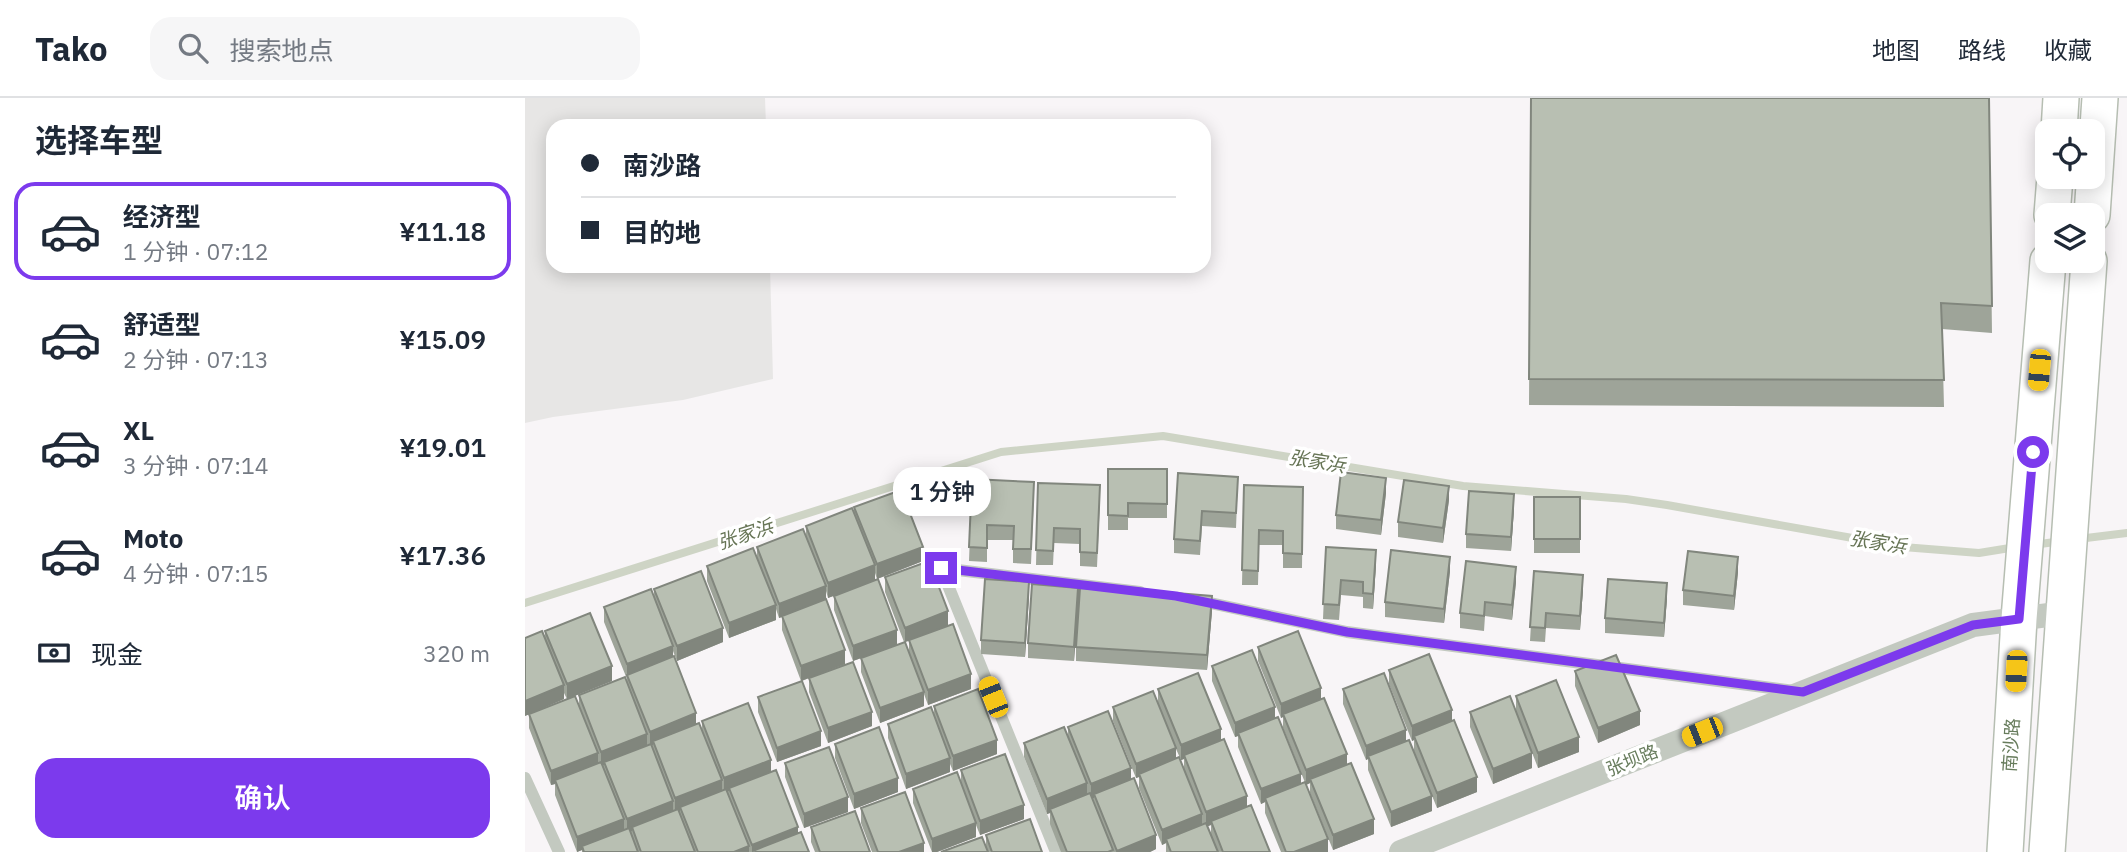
<!DOCTYPE html>
<html lang="zh">
<meta charset="utf-8">
<style>
:root{--surface:#fff;--page:#f6f6f7;--text:#1f2937;--muted:#747a83;--line:#e0e1e3;--accent:#7c3aed}
body{margin:0;font-family:"IBM Plex Sans","Noto Sans SC",sans-serif;background:var(--page);color:var(--text);height:100vh;display:flex;flex-direction:column;font-size:26px;white-space:nowrap}
*{box-sizing:border-box;margin:0}
p{font-size:23px;color:var(--muted)}
.icon{flex:none;width:38px;height:38px;fill:none;stroke:currentColor;stroke-width:2;stroke-linecap:round;stroke-linejoin:round}
.map{position:relative;flex:1;overflow:hidden}
.drawer{display:flex;flex-direction:column;background:var(--surface);width:525px}
.drawer>*{flex:none}
.guide{position:absolute;left:21px;top:21px;width:665px;height:154px;border-radius:21px;box-shadow:0 4px 18px #0003;display:grid;align-content:center;height:154px;padding:0 35px;background:var(--surface)}
.buttons{position:absolute;left:1510px;top:21px;display:grid;gap:14px}
.buttons a{display:grid;place-items:center;width:70px;height:70px;border-radius:14px;background:var(--surface);box-shadow:0 4px 18px #0003;font-size:35px}
.end{position:absolute;width:32px;height:32px;margin:-16px;border:9px solid #7c3aed;background:#fff;box-shadow:0 0 0 4px #fff}
.from{border-radius:50%}
.bubble{position:absolute;height:49px;border-radius:21px;background:var(--surface);box-shadow:0 4px 18px #0003;font-size:23px;font-weight:600;line-height:49px;text-align:center}
.car{position:absolute;width:21px;height:42px;margin:-21px -10px;border-radius:9px;box-shadow:0 0 5px 2px #0007;background:linear-gradient(#f5c518 24%,#345 0 40%,#f5c518 0 76%,#345 0 86%,#f5c518 0)}
.guide b{display:flex;align-items:center;gap:24px;height:66px;font-size:26px}
.guide b+b{border-top:2px solid var(--line)}
.guide i{width:18px;height:18px;background:var(--text)}
ul{padding:0;list-style:none}
li{display:flex;align-items:center;gap:21px;height:98px;margin:0 14px 10px;padding:0 21px;border:4px solid transparent;border-radius:21px}
li div{flex:1}
li b{display:block;font-size:26px}
li em{font-style:normal;font-weight:600}
li.selected{border-color:var(--accent)}
li>.icon{width:63px;height:63px;stroke-width:1.5}
h2{padding:0 35px;font-size:32px;line-height:84px}
.pay{display:flex;align-items:center;gap:18px;height:77px;padding:0 35px;font-size:26px}
.pay p{margin-inline-start:auto}
.primary-button{display:flex;gap:14px;margin-top:auto;padding:14px 35px}
.primary-button a{flex:1;height:80px;border-radius:21px;background:var(--accent);color:#fff;font-size:28px;font-weight:600;line-height:80px;text-align:center}
header{display:flex;align-items:center;gap:42px;box-sizing:border-box;height:98px;padding:0 35px;background:var(--surface);border-bottom:2px solid var(--line)}
header strong{font-size:33px}
nav{display:flex;gap:38px;margin-inline-start:auto;font-size:24px}
.search{width:490px;height:63px;background:var(--page);display:flex;align-items:center;gap:18px;box-sizing:border-box;padding:0 24px;border-radius:21px;color:var(--muted);font-size:26px}
main{display:flex;flex:1;min-height:0}
.map>svg:first-child{display:block}
.built{fill:#e7e6e5}
.lines{fill:none;stroke-linecap:round;stroke-linejoin:round}
.stream{stroke:#ced4c5;stroke-width:8}
.secondary-casing{stroke:#b6beb2;stroke-width:38}
.lane{stroke:#c3c9c0;stroke-width:12}
.street{stroke:#c3c9c0;stroke-width:24}
.secondary{stroke:#fff;stroke-width:35}
.wall{fill:#9ea499;fill-rule:evenodd}
.shaded-wall{fill:#81867d}
.building{fill:#b8bfb2;stroke:#81867d;stroke-width:2}
.route{stroke:#7c3aed;stroke-width:9}
.labels{text-anchor:middle;dominant-baseline:central;stroke-width:7;stroke-linejoin:round;paint-order:stroke}
.street-label{font-size:18px;fill:#677c5c;stroke:#fff}
.water-label{font-size:19px;font-style:italic;fill:#677556;stroke:#fff}
</style>
<header>
<strong>Tako</strong>
<div class="search"><svg class="icon" aria-label="search" viewBox="0 0 24 24"><circle cx="10" cy="10" r="6"/><path d="M15 15l6 6"/></svg>搜索地点</div>
<nav><a>地图</a><a>路线</a><a>收藏</a></nav>
</header>
<main>
<section class="drawer">
<h2>选择车型</h2>
<ul>
<li class="selected"><svg class="icon" aria-label="car" viewBox="0 0 24 24"><path d="M5 17H2v-5l4-1 3-4h7l3 4 3 1v5h-3M9 17h6M6 11h13"/><circle cx="7" cy="17" r="2"/><circle cx="17" cy="17" r="2"/></svg><div><b>经济型</b><p>1 分钟 · 07:12</p></div><em>¥11.18</em></li>
<li><svg class="icon" aria-label="car" viewBox="0 0 24 24"><path d="M5 17H2v-5l4-1 3-4h7l3 4 3 1v5h-3M9 17h6M6 11h13"/><circle cx="7" cy="17" r="2"/><circle cx="17" cy="17" r="2"/></svg><div><b>舒适型</b><p>2 分钟 · 07:13</p></div><em>¥15.09</em></li>
<li><svg class="icon" aria-label="car" viewBox="0 0 24 24"><path d="M5 17H2v-5l4-1 3-4h7l3 4 3 1v5h-3M9 17h6M6 11h13"/><circle cx="7" cy="17" r="2"/><circle cx="17" cy="17" r="2"/></svg><div><b>XL</b><p>3 分钟 · 07:14</p></div><em>¥19.01</em></li>
<li><svg class="icon" aria-label="car" viewBox="0 0 24 24"><path d="M5 17H2v-5l4-1 3-4h7l3 4 3 1v5h-3M9 17h6M6 11h13"/><circle cx="7" cy="17" r="2"/><circle cx="17" cy="17" r="2"/></svg><div><b>Moto</b><p>4 分钟 · 07:15</p></div><em>¥17.36</em></li>
</ul>
<div class="pay"><svg class="icon" aria-label="cash" viewBox="0 0 24 24"><path d="M3 7h18v10H3z"/><circle cx="12" cy="12" r="2"/></svg>现金<p>320 m</p></div>
<div class="primary-button"><a>确认</a></div>
</section>
<div class="map">
<svg width="1602" height="754" viewBox="0 0 1602 754">
<rect width="100%" height="100%" fill="#f8f5f7"/>
<path class="built" d="M 0,0 L 240,0 L 241,28 L 28,28 L 28,168 L 245,168 L 248,281 L 158,302 L 28,319 L 0,325 Z"/>
<g class="lines">
<path class="stream" d="M 1553,441 L 1602,435
M 1508,447 L 1537,443
M 0,505 L 476,354 L 638,338 L 938,388 L 1101,401 L 1142,407 L 1378,449 L 1454,455 L 1491,449"/>
<g class="secondary-casing">
<path id="secondary" d="M 1534,33 L 1536,0
M 1527,117 L 1530,79
M 1567,117 L 1575,0
M 1480,754 L 1494,521 L 1523,163
M 1522,754 L 1564,163"/>
</g>
<path class="lane" d="M 671,502 L 822,534 L 1269,593
M 0,680 L 34,754
M 531,754 L 416,470 L 615,494"/>
<path class="street" d="M 876,754 L 1448,527 L 1539,515"/>
<use href="#secondary" class="secondary"/>
</g>
<path class="wall" d="M 1006,0 L 1464,0 L 1467,235 L 1417,231 L 1419,309 L 1004,307 Z
M 583,371 L 642,371 L 642,420 L 603,420 L 603,432 L 583,432 Z
M 713,379 L 711,430 L 677,428 L 675,457 L 649,455 L 649,441 Z
M 447,381 L 509,398 L 506,466 L 488,465 L 488,442 L 462,442 L 462,464 L 444,463 Z
M 513,385 L 575,402 L 572,469 L 555,468 L 555,446 L 529,445 L 528,467 L 511,467 Z
M 719,387 L 778,389 L 777,470 L 758,470 L 758,447 L 734,447 L 733,487 L 717,487 Z
M 861,395 L 856,437 L 811,431 L 811,417 Z
M 1009,399 L 1055,399 L 1055,455 L 1009,455 Z
M 924,402 L 918,445 L 873,439 L 873,424 Z
M 329,409 L 398,463 L 352,481 L 350,475 L 350,482 L 303,500 L 301,493 L 301,501 L 320,566 L 347,628 L 303,645 L 284,594 L 284,580 L 277,583 L 296,648 L 252,664 L 233,614 L 233,599 L 276,583 L 257,532 L 257,519 L 254,520 L 251,511 L 251,522 L 204,540 L 182,483 L 182,468 L 232,460 L 232,449 L 281,437 L 281,428 L 329,416 Z
M 989,411 L 986,453 L 941,450 L 941,436 Z
M 801,449 L 851,466 L 848,511 L 838,510 L 838,499 L 816,497 L 814,522 L 798,521 Z
M 925,473 L 919,525 L 860,519 L 860,504 Z
M 1009,473 L 1058,491 L 1055,532 L 1021,530 L 1020,544 L 1005,543 Z
M 1213,474 L 1209,512 L 1158,507 L 1158,492 Z
M 360,479 L 423,527 L 446,591 L 403,607 L 399,596 L 399,608 L 355,625 L 336,574 L 336,560 L 328,563 L 309,512 L 309,498 L 372,547 L 379,544 L 360,494 ZM 384,543 L 384,554 L 380,544 Z
M 991,484 L 987,522 L 960,518 L 959,533 L 935,530 L 935,515 Z
M 129,491 L 198,544 L 152,563 L 148,553 L 148,559 L 171,627 L 177,632 L 177,623 L 246,674 L 273,735 L 284,754 L 57,754 L 57,752 L 52,754 L 30,697 L 30,686 L 26,687 L 4,630 L 4,616 L 0,618 L 20,540 L 20,533 L 87,583 L 42,601 L 54,606 L 54,597 L 102,585 L 102,581 L 79,524 L 79,509 L 129,500 ZM 39,595 L 42,601 L 9,614 L 39,601 Z
M 601,493 L 687,513 L 682,572 L 551,563 L 551,549 Z
M 504,498 L 500,559 L 456,556 L 456,542 Z
M 1142,500 L 1139,539 L 1080,535 L 1080,520 Z
M 553,504 L 549,563 L 503,560 L 503,545 Z
M 733,549 L 796,601 L 849,736 L 808,752 L 785,695 L 785,685 L 781,687 L 758,630 L 758,619 L 756,620 L 733,563 Z
M 687,568 L 750,620 L 803,754 L 756,754 L 740,715 L 740,704 L 736,706 L 713,649 L 713,638 L 710,639 L 687,583 Z
M 864,572 L 927,623 L 952,694 L 912,710 L 889,653 L 889,642 L 887,643 L 864,586 Z
M 1050,573 L 1115,627 L 1073,645 L 1050,588 Z
M 633,591 L 696,642 L 722,709 L 745,754 L 641,754 L 641,745 L 637,747 L 614,690 L 614,679 L 611,680 L 588,623 L 588,609 L 633,604 ZM 651,651 L 656,662 L 659,661 L 659,671 L 651,660 ZM 686,727 L 686,737 L 682,728 Z
M 818,591 L 881,643 L 907,713 L 866,729 L 843,672 L 843,661 L 841,662 L 818,606 Z
M 991,598 L 1054,654 L 1013,670 L 991,613 Z
M 409,608 L 472,656 L 428,673 L 425,666 L 425,674 L 381,691 L 363,640 L 363,626 L 409,617 Z
M 945,614 L 1007,670 L 968,686 L 945,629 Z
M 543,629 L 606,681 L 631,751 L 625,754 L 536,754 L 525,726 L 525,715 L 522,716 L 499,659 L 499,645 L 543,638 Z
M 310,646 L 373,694 L 329,711 L 310,660 Z
M 260,665 L 323,714 L 279,730 L 260,679 Z
M 436,672 L 499,721 L 455,737 L 451,727 L 451,739 L 412,754 L 407,754 L 388,705 L 388,691 L 436,685 Z
M 336,710 L 399,754 L 347,754 L 336,725 Z
M 286,729 L 345,754 L 290,754 L 286,744 Z
M 461,737 L 517,754 L 416,754 L 461,750 Z"/>
<path class="shaded-wall" d="M 861,380 L 861,395 L 856,437 L 856,422 Z
M 924,388 L 924,402 L 918,445 L 918,430 Z
M 989,396 L 989,411 L 986,453 L 986,439 Z
M 398,449 L 398,463 L 352,481 L 352,466 Z
M 851,452 L 851,466 L 848,511 L 848,496 Z
M 925,459 L 925,473 L 919,525 L 919,511 Z
M 1213,459 L 1213,474 L 1209,512 L 1209,498 Z
M 350,467 L 350,482 L 303,500 L 303,485 Z
M 991,469 L 991,484 L 987,522 L 987,507 Z
M 1058,477 L 1058,491 L 1055,532 L 1055,518 Z
M 504,484 L 504,498 L 500,559 L 500,545 Z
M 1142,485 L 1142,500 L 1139,539 L 1139,525 Z
M 301,488 L 301,502 L 254,520 L 254,506 Z
M 553,490 L 553,504 L 549,563 L 549,549 Z
M 687,498 L 687,513 L 682,572 L 682,557 Z
M 251,507 L 251,522 L 204,540 L 204,525 Z
M 423,513 L 423,528 L 380,544 L 380,530 Z
M 198,530 L 198,544 L 152,563 L 152,548 Z
M 372,532 L 372,547 L 328,563 L 328,548 Z
M 148,548 L 148,563 L 102,577 L 102,581 L 102,566 Z
M 320,552 L 320,566 L 276,583 L 276,568 Z
M 87,568 L 87,583 L 42,601 L 42,586 Z
M 446,576 L 446,591 L 403,607 L 403,592 Z
M 39,587 L 39,601 L 0,618 L 0,603 Z
M 796,590 L 796,604 L 758,616 L 758,619 L 756,620 L 756,606 Z
M 399,594 L 399,608 L 355,625 L 355,610 Z
M 750,609 L 750,623 L 713,635 L 713,638 L 710,639 L 710,625 Z
M 927,612 L 927,627 L 889,638 L 889,642 L 887,643 L 887,628 Z
M 1115,613 L 1115,627 L 1073,645 L 1073,630 Z
M 347,614 L 347,628 L 303,645 L 303,630 Z
M 171,615 L 171,630 L 128,643 L 128,647 L 125,648 L 125,634 Z
M 696,631 L 696,646 L 659,657 L 659,661 L 656,662 L 656,647 Z
M 881,632 L 881,646 L 843,658 L 843,661 L 841,662 L 841,648 Z
M 296,633 L 296,648 L 252,664 L 252,650 Z
M 122,636 L 122,651 L 79,664 L 79,667 L 76,669 L 76,654 Z
M 1054,639 L 1054,654 L 1013,670 L 1013,655 Z
M 472,642 L 472,656 L 428,673 L 428,658 Z
M 651,650 L 651,664 L 614,676 L 614,679 L 611,680 L 611,666 Z
M 73,655 L 73,669 L 30,682 L 30,686 L 26,687 L 26,673 Z
M 1007,655 L 1007,670 L 968,686 L 968,671 Z
M 822,656 L 822,671 L 785,681 L 785,685 L 781,687 L 781,672 Z
M 425,660 L 425,674 L 381,691 L 381,676 Z
M 246,662 L 246,677 L 204,690 L 204,693 L 199,695 L 199,680 Z
M 606,670 L 606,684 L 569,696 L 569,700 L 566,701 L 566,686 Z
M 776,676 L 776,690 L 740,700 L 740,704 L 736,706 L 736,691 Z
M 952,679 L 952,694 L 912,710 L 912,695 Z
M 373,680 L 373,694 L 329,711 L 329,696 Z
M 197,682 L 197,697 L 155,709 L 155,713 L 150,715 L 150,700 Z
M 562,685 L 562,700 L 525,711 L 525,715 L 522,716 L 522,701 Z
M 722,698 L 722,713 L 686,723 L 686,727 L 681,729 L 681,714 Z
M 907,698 L 907,713 L 866,729 L 866,714 Z
M 323,699 L 323,714 L 279,730 L 279,716 Z
M 148,703 L 148,717 L 107,729 L 107,733 L 102,735 L 102,721 Z
M 499,707 L 499,721 L 455,737 L 455,723 Z
M 677,716 L 677,731 L 641,741 L 641,745 L 637,747 L 637,732 Z
M 99,721 L 99,736 L 57,748 L 57,752 L 52,754 L 52,739 Z
M 849,721 L 849,736 L 808,752 L 808,737 Z
M 451,725 L 451,739 L 412,754 L 407,754 L 407,741 Z
M 273,729 L 273,744 L 227,754 L 227,747 Z
M 631,737 L 631,751 L 625,754 L 592,754 L 592,753 Z
M 803,741 L 803,754 L 769,754 Z
M 399,745 L 399,754 L 374,754 Z
M 224,748 L 224,754 L 209,754 Z"/>
<path class="building" d="M 1006,0 L 1464,0 L 1467,208 L 1416,205 L 1419,282 L 1004,281 Z
M 583,371 L 642,371 L 642,406 L 603,405 L 603,418 L 583,417 Z
M 816,374 L 861,380 L 856,422 L 811,417 Z
M 653,375 L 713,379 L 711,415 L 677,413 L 675,443 L 649,441 Z
M 447,381 L 509,384 L 506,451 L 488,451 L 489,428 L 462,427 L 462,450 L 444,449 Z
M 879,382 L 924,388 L 918,430 L 873,424 Z
M 513,385 L 575,387 L 572,455 L 555,454 L 555,431 L 529,430 L 528,453 L 511,452 Z
M 719,387 L 778,389 L 777,456 L 758,455 L 758,433 L 734,432 L 733,473 L 717,472 Z
M 376,392 L 398,449 L 352,466 L 329,409 Z
M 944,393 L 989,396 L 986,439 L 941,436 Z
M 1009,399 L 1055,399 L 1055,441 L 1009,441 Z
M 327,410 L 350,467 L 303,485 L 281,428 Z
M 278,431 L 301,488 L 254,506 L 232,449 Z
M 801,449 L 851,452 L 848,496 L 838,495 L 838,484 L 816,482 L 814,507 L 798,506 Z
M 228,450 L 251,507 L 204,525 L 182,468 Z
M 866,452 L 925,459 L 919,511 L 860,504 Z
M 1163,453 L 1213,459 L 1209,498 L 1158,492 Z
M 404,463 L 423,513 L 380,530 L 360,479 Z
M 941,463 L 991,469 L 987,507 L 960,504 L 959,518 L 935,515 Z
M 176,473 L 198,530 L 152,548 L 129,491 Z
M 1009,473 L 1058,477 L 1055,518 L 1021,515 L 1020,530 L 1005,529 Z
M 353,481 L 372,532 L 328,548 L 309,498 Z
M 460,481 L 504,484 L 500,545 L 456,542 Z
M 1083,481 L 1142,485 L 1139,525 L 1080,520 Z
M 507,486 L 553,490 L 549,549 L 503,545 Z
M 555,490 L 601,493 L 602,491 L 687,498 L 682,557 L 551,549 Z
M 126,491 L 148,548 L 102,566 L 79,509 Z
M 301,501 L 320,552 L 276,568 L 257,518 Z
M 65,515 L 87,568 L 42,586 L 20,533 Z
M 428,526 L 446,576 L 403,592 L 384,542 Z
M 17,533 L 39,587 L 0,603 L 0,540 Z
M 773,533 L 796,590 L 756,606 L 733,549 Z
M 380,544 L 399,594 L 355,610 L 336,560 Z
M 727,552 L 750,609 L 710,625 L 687,568 Z
M 904,556 L 927,612 L 887,628 L 864,572 Z
M 1091,557 L 1115,613 L 1073,630 L 1050,573 Z
M 149,558 L 171,615 L 125,634 L 102,577 Z
M 328,564 L 347,614 L 303,630 L 284,580 Z
M 673,575 L 696,631 L 656,647 L 633,591 Z
M 859,575 L 881,632 L 841,648 L 818,591 Z
M 100,579 L 122,636 L 76,654 L 54,597 Z
M 1031,582 L 1054,639 L 1013,655 L 991,598 Z
M 277,583 L 296,633 L 252,650 L 233,599 Z
M 453,591 L 472,642 L 428,658 L 409,608 Z
M 628,593 L 651,650 L 611,666 L 588,609 Z
M 50,598 L 73,655 L 26,673 L 4,616 Z
M 985,598 L 1007,655 L 968,671 L 945,614 Z
M 799,600 L 822,656 L 781,672 L 758,616 Z
M 223,605 L 246,662 L 199,680 L 177,623 Z
M 406,609 L 425,660 L 381,676 L 363,626 Z
M 583,613 L 606,670 L 566,686 L 543,629 Z
M 753,619 L 776,676 L 736,691 L 713,635 Z
M 929,622 L 952,679 L 912,695 L 889,638 Z
M 174,625 L 197,682 L 150,700 L 128,643 Z
M 354,629 L 373,680 L 329,696 L 310,646 Z
M 539,629 L 562,685 L 522,701 L 499,645 Z
M 699,641 L 722,698 L 681,714 L 659,657 Z
M 884,642 L 907,698 L 866,714 L 843,658 Z
M 126,646 L 148,703 L 102,721 L 79,664 Z
M 304,649 L 323,699 L 279,716 L 260,665 Z
M 480,656 L 499,707 L 455,723 L 436,672 Z
M 654,659 L 677,716 L 637,732 L 614,676 Z
M 76,664 L 99,721 L 52,739 L 30,682 Z
M 826,665 L 849,721 L 808,737 L 785,681 Z
M 251,672 L 273,729 L 227,747 L 204,690 Z
M 432,674 L 451,725 L 407,741 L 388,691 Z
M 609,680 L 631,737 L 592,753 L 569,696 Z
M 780,684 L 803,741 L 769,754 L 761,754 L 740,700 Z
M 201,691 L 224,748 L 209,754 L 173,754 L 155,709 Z
M 380,694 L 399,745 L 374,754 L 353,754 L 336,710 Z
M 565,695 L 588,752 L 583,754 L 542,754 L 525,711 Z
M 726,707 L 745,754 L 698,754 L 686,723 Z
M 153,711 L 170,754 L 116,754 L 107,729 Z
M 330,713 L 345,754 L 295,754 L 286,729 Z
M 505,721 L 517,754 L 467,754 L 461,737 Z
M 681,725 L 693,754 L 646,754 L 641,741 Z
M 104,730 L 113,754 L 59,754 L 57,748 Z
M 276,734 L 284,754 L 231,754 L 230,752 Z
M 457,739 L 463,754 L 416,754 Z"/>
<g class="lines">
<path class="route" d="M 416,470 L 651,498 L 822,534 L 1278,594 L 1448,527 L 1494,521 L 1508,354"/>
</g>
<g class="labels">
<g class="street-label">
<text transform="translate(1486 647) rotate(-86)">南沙路</text>
<text transform="translate(1107 662) rotate(-22)">张坝路</text>
</g>
<g class="water-label">
<text transform="translate(792 363) rotate(9)">张家浜</text>
<text transform="translate(220 436) rotate(-18)">张家浜</text>
<text transform="translate(1353 444) rotate(9)">张家浜</text>
</g>
</g>
</svg>
<div class="buttons">
<a><svg class="icon" aria-label="locate" viewBox="0 0 24 24"><circle cx="12" cy="12" r="6"/><path d="M12 2v4M12 18v4M2 12h4M18 12h4"/></svg></a>
<a><svg class="icon" aria-label="layers" viewBox="0 0 24 24"><path d="M12 4l9 5-9 5-9-5zM3 14l9 5 9-5"/></svg></a>
</div>
<i class="end from" style="left:1508px;top:354px"></i>
<i class="end" style="left:416px;top:470px"></i>
<div class="bubble" style="left:368px;top:369px;width:98px">1 分钟</div>
<i class="car" style="left:1514px;top:272px;rotate:185deg"></i>
<i class="car" style="left:1491px;top:573px;rotate:183deg"></i>
<i class="car" style="left:468px;top:599px;rotate:338deg"></i>
<i class="car" style="left:1177px;top:634px;rotate:248deg"></i>
<div class="guide">
<b><i class="from"></i>南沙路</b>
<b><i></i>目的地</b>
</div>
</div>
</main>
